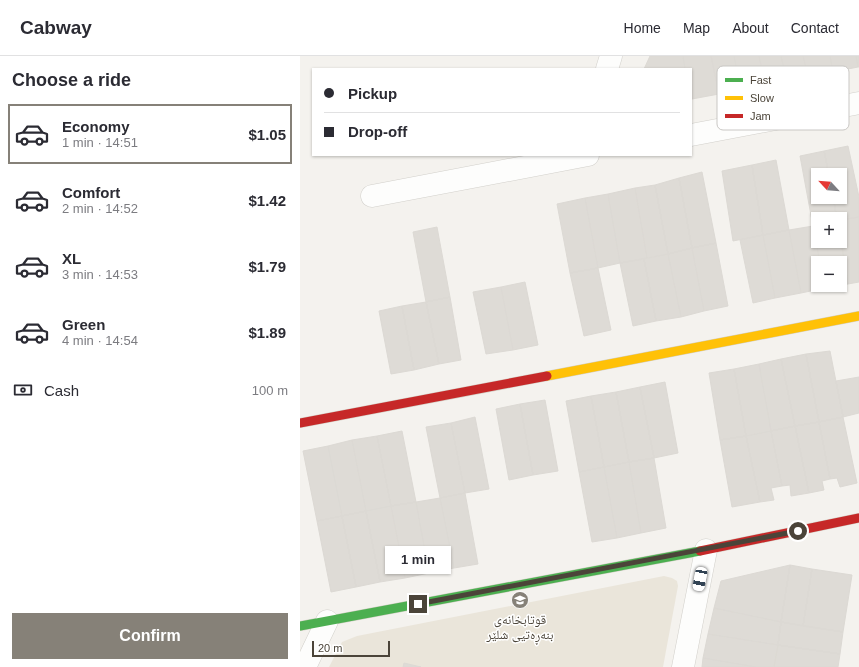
<!DOCTYPE html>
<meta charset="utf-8">
<style>
:root{--surface:#fff;--page:#f7f7f7;--text:#2b2b33;--muted:#7c7c81;--line:#e1e1e2;--accent:#868178}
body{margin:0;font-family:Helvetica,"Noto Naskh Arabic",sans-serif;background:var(--page);color:var(--text);height:100vh;display:flex;flex-direction:column;font-size:15px;white-space:nowrap}
*{box-sizing:border-box;margin:0}
p{font-size:13px;color:var(--muted)}
.icon{flex:none;width:22px;height:22px;fill:none;stroke:currentColor;stroke-width:2;stroke-linecap:round;stroke-linejoin:round}
.map{position:relative;flex:1;overflow:hidden}
.sheet{display:flex;flex-direction:column;background:var(--surface);width:300px}
.sheet>*{flex:none}
.hud{position:absolute;left:12px;top:12px;width:380px;height:88px;border-radius:0px;box-shadow:0 1px 3px #0004;display:grid;align-content:center;height:88px;padding:0 12px;background:var(--surface)}
.needle{width:26px;rotate:296deg}
.controls{position:absolute;left:511px;top:112px;display:grid;gap:8px}
.controls a{display:grid;place-items:center;width:36px;height:36px;border-radius:0px;background:var(--surface);box-shadow:0 1px 3px #0004;font-size:20px}
.scale{position:absolute;left:12px;bottom:10px;width:78px;box-sizing:border-box;padding-left:4px;border:2px solid #4b4439;border-top:0;font-size:11px;line-height:14px;white-space:nowrap;color:#4b4439;-webkit-text-stroke:3px #fff;paint-order:stroke}
.end{position:absolute;width:18px;height:18px;margin:-9px;border:5px solid #4b4439;background:#fff;box-shadow:0 0 0 2px #fff}
.from{border-radius:50%}
.bubble{position:absolute;height:28px;border-radius:0px;background:var(--surface);box-shadow:0 1px 3px #0004;font-size:13px;font-weight:600;line-height:28px;text-align:center}
.car{position:absolute;width:12px;height:24px;margin:-12px -6px;border-radius:5px;box-shadow:0 0 3px 1px #0007;background:linear-gradient(#fff 24%,#345 0 40%,#fff 0 76%,#345 0 86%,#fff 0)}
.hud b{display:flex;align-items:center;gap:14px;height:38px;font-size:15px}
.hud b+b{border-top:1px solid var(--line)}
.hud i{width:10px;height:10px;background:var(--text)}
ul{padding:0;list-style:none}
li{display:flex;align-items:center;gap:12px;height:60px;margin:0 8px 6px;padding:0 4px;border:2px solid transparent;border-radius:0px}
li div{flex:1}
li b{display:block;font-size:15px}
li em{font-style:normal;font-weight:600}
li.current{border-color:var(--accent)}
li>.icon{width:36px;height:36px;stroke-width:1.5}
h2{padding:0 12px;font-size:18px;line-height:48px}
.pay{display:flex;align-items:center;gap:10px;height:44px;padding:0 12px;font-size:15px}
.pay p{margin-inline-start:auto}
.action{display:flex;gap:8px;margin-top:auto;padding:8px 12px}
.action a{flex:1;height:46px;border-radius:0px;background:var(--accent);color:#fff;font-size:16px;font-weight:600;line-height:46px;text-align:center}
header{display:flex;align-items:center;gap:24px;box-sizing:border-box;height:56px;padding:0 20px;background:var(--surface);border-bottom:1px solid var(--line)}
header strong{font-size:19px}
nav{display:flex;gap:22px;margin-inline-start:auto;font-size:14px}
main{display:flex;flex:1;min-height:0}
.map>svg:first-child{display:block}
.education{fill:#eae5da}
.building{fill:#dedbd6;stroke:#dcd9d4}
.lines{fill:none;stroke-linecap:round;stroke-linejoin:round}
.street-casing{stroke:#d2d0cb;stroke-width:23}
.fast-casing{stroke:#d3cfc5;stroke-width:10}
.slow-casing{stroke:#d3cfc5;stroke-width:10}
.jam-casing{stroke:#d3cfc5;stroke-width:10}
.street{stroke:#fdfdfc;stroke-width:22}
.fast{stroke:#4caf50;stroke-width:9}
.slow{stroke:#ffc107;stroke-width:9}
.jam{stroke:#c62828;stroke-width:9}
.route{stroke:#4b4439;stroke-width:5}
.labels{text-anchor:middle;dominant-baseline:central;stroke-width:3;stroke-linejoin:round;paint-order:stroke}
.poi-label{font-size:13px;fill:#4b4439;stroke:#fff}
.key{fill:#fff;stroke:#c9c7c4;stroke-width:1}
.key-label{font-size:11px;fill:#4b4439}
</style>
<header>
<strong>Cabway</strong>
<nav><a>Home</a><a>Map</a><a>About</a><a>Contact</a></nav>
</header>
<main>
<section class="sheet">
<h2>Choose a ride</h2>
<ul>
<li class="current"><svg class="icon" aria-label="car" viewBox="0 0 24 24"><path d="M5 17H2v-5l4-1 3-4h7l3 4 3 1v5h-3M9 17h6M6 11h13"/><circle cx="7" cy="17" r="2"/><circle cx="17" cy="17" r="2"/></svg><div><b>Economy</b><p>1 min · 14:51</p></div><em>$1.05</em></li>
<li><svg class="icon" aria-label="car" viewBox="0 0 24 24"><path d="M5 17H2v-5l4-1 3-4h7l3 4 3 1v5h-3M9 17h6M6 11h13"/><circle cx="7" cy="17" r="2"/><circle cx="17" cy="17" r="2"/></svg><div><b>Comfort</b><p>2 min · 14:52</p></div><em>$1.42</em></li>
<li><svg class="icon" aria-label="car" viewBox="0 0 24 24"><path d="M5 17H2v-5l4-1 3-4h7l3 4 3 1v5h-3M9 17h6M6 11h13"/><circle cx="7" cy="17" r="2"/><circle cx="17" cy="17" r="2"/></svg><div><b>XL</b><p>3 min · 14:53</p></div><em>$1.79</em></li>
<li><svg class="icon" aria-label="car" viewBox="0 0 24 24"><path d="M5 17H2v-5l4-1 3-4h7l3 4 3 1v5h-3M9 17h6M6 11h13"/><circle cx="7" cy="17" r="2"/><circle cx="17" cy="17" r="2"/></svg><div><b>Green</b><p>4 min · 14:54</p></div><em>$1.89</em></li>
</ul>
<div class="pay"><svg class="icon" aria-label="cash" viewBox="0 0 24 24"><path d="M3 7h18v10H3z"/><circle cx="12" cy="12" r="2"/></svg>Cash<p>100 m</p></div>
<div class="action"><a>Confirm</a></div>
</section>
<div class="map">
<svg width="559" height="611" viewBox="0 0 559 611">
<rect width="100%" height="100%" fill="#f4f2ee"/>
<path class="education" d="M 364,520 L 372,522 L 377,525 L 378,530 L 363,611 L 29,611 L 42,586 L 57,580 Z"/>
<path class="building" d="M 350,0 L 383,0 L 385,13 L 344,13 Z
M 383,0 L 411,0 L 419,38 L 392,43 L 391,13 L 385,13 Z
M 411,0 L 434,0 L 441,35 L 419,38 Z
M 434,0 L 459,0 L 465,29 L 441,35 Z
M 459,0 L 481,0 L 487,25 L 465,29 Z
M 481,0 L 503,0 L 508,20 L 487,25 Z
M 503,0 L 530,0 L 533,16 L 508,20 Z
M 530,0 L 556,0 L 558,11 L 533,16 Z
M 556,0 L 559,0 L 559,11 L 558,11 Z
M 548,90 L 559,141 L 559,161 L 540,164 L 537,163 L 533,141 L 540,141 L 540,119 L 529,119 L 524,95 Z
M 524,95 L 529,119 L 518,119 L 518,141 L 533,141 L 537,163 L 518,163 L 518,169 L 513,170 L 500,100 Z
M 476,104 L 489,174 L 463,179 L 452,109 Z
M 452,109 L 463,179 L 433,185 L 422,115 Z
M 402,116 L 416,187 L 392,192 L 379,122 Z
M 379,122 L 392,192 L 368,198 L 355,129 Z
M 355,129 L 368,198 L 347,202 L 335,132 Z
M 335,132 L 347,202 L 320,207 L 308,138 Z
M 308,138 L 320,207 L 298,212 L 285,142 Z
M 285,142 L 298,212 L 270,217 L 257,148 Z
M 559,161 L 559,226 L 548,228 L 540,178 L 540,164 Z
M 518,169 L 518,185 L 540,185 L 540,178 L 548,228 L 525,232 L 524,229 L 540,229 L 540,207 L 520,207 L 513,170 Z
M 513,170 L 520,207 L 518,207 L 518,229 L 524,229 L 525,232 L 501,237 L 489,174 Z
M 137,171 L 150,241 L 126,246 L 113,176 Z
M 489,174 L 501,237 L 475,242 L 463,179 Z
M 463,179 L 475,242 L 453,247 L 440,184 Z
M 416,187 L 428,250 L 404,255 L 392,192 Z
M 392,192 L 404,255 L 381,261 L 368,198 Z
M 368,198 L 381,261 L 356,265 L 344,203 Z
M 344,203 L 356,265 L 333,270 L 320,207 Z
M 298,212 L 311,274 L 284,280 L 270,217 Z
M 225,226 L 238,289 L 213,294 L 201,231 Z
M 201,231 L 213,294 L 186,298 L 173,236 Z
M 150,241 L 161,304 L 139,308 L 126,246 Z
M 126,246 L 139,308 L 114,314 L 102,250 Z
M 102,250 L 114,314 L 91,318 L 79,255 Z
M 530,295 L 543,361 L 519,366 L 506,298 Z
M 506,298 L 519,366 L 495,370 L 481,303 Z
M 481,303 L 495,370 L 471,375 L 459,308 Z
M 459,308 L 471,375 L 446,380 L 434,313 Z
M 434,313 L 446,380 L 420,384 L 409,317 Z
M 559,321 L 559,357 L 543,361 L 536,325 Z
M 365,326 L 378,397 L 354,402 L 340,331 Z
M 340,331 L 354,402 L 329,406 L 316,336 Z
M 316,336 L 329,406 L 304,411 L 291,340 Z
M 291,340 L 304,411 L 279,416 L 266,345 Z
M 245,344 L 258,415 L 233,419 L 220,348 Z
M 220,348 L 233,419 L 209,424 L 196,353 Z
M 175,361 L 189,433 L 165,437 L 151,367 Z
M 543,361 L 557,427 L 540,431 L 537,422 L 530,423 L 519,366 Z
M 519,366 L 530,423 L 522,425 L 524,434 L 509,437 L 495,370 Z
M 151,367 L 165,437 L 140,442 L 126,371 Z
M 495,370 L 509,437 L 491,440 L 490,429 L 482,430 L 471,375 Z
M 102,375 L 116,446 L 91,450 L 77,380 Z
M 471,375 L 482,430 L 471,432 L 474,444 L 460,446 L 446,380 Z
M 77,380 L 91,450 L 66,455 L 52,384 Z
M 446,380 L 460,446 L 432,451 L 420,384 Z
M 52,384 L 66,455 L 42,460 L 28,390 Z
M 28,390 L 42,460 L 17,465 L 3,395 Z
M 354,402 L 366,472 L 341,477 L 329,406 Z
M 329,406 L 341,477 L 317,482 L 304,411 Z
M 304,411 L 317,482 L 292,486 L 279,416 Z
M 165,437 L 178,508 L 154,512 L 140,442 Z
M 140,442 L 154,512 L 129,517 L 116,446 Z
M 116,446 L 129,517 L 105,522 L 91,450 Z
M 91,450 L 105,522 L 80,526 L 66,455 Z
M 66,455 L 80,526 L 56,531 L 42,460 Z
M 42,460 L 56,531 L 31,536 L 17,465 Z
M 490,509 L 481,566 L 414,552 L 421,525 Z
M 490,509 L 512,513 L 503,570 L 481,566 Z
M 512,513 L 552,519 L 543,576 L 503,570 Z
M 414,552 L 481,566 L 478,589 L 408,578 Z
M 481,566 L 543,576 L 540,598 L 478,589 Z
M 408,578 L 478,589 L 474,611 L 456,611 L 403,602 Z
M 478,589 L 540,598 L 538,611 L 474,611 Z
M 403,602 L 456,611 L 402,611 Z
M 104,607 L 121,611 L 103,611 Z"/>
<g class="lines">
<g class="street-casing">
<path id="street" d="M 307,13 L 311,0
M 391,79 L 559,47
M 72,140 L 288,99
M 5,611 L 27,565
M 383,611 L 406,494"/>
</g>
<g class="fast-casing">
<path id="fast" d="M 0,570 L 400,495"/>
</g>
<g class="slow-casing">
<path id="slow" d="M 247,320 L 559,260"/>
</g>
<g class="jam-casing">
<path id="jam" d="M 0,367 L 247,320
M 400,495 L 559,462"/>
</g>
<use href="#street" class="street"/>
<use href="#fast" class="fast"/>
<use href="#slow" class="slow"/>
<use href="#jam" class="jam"/>
</g>
<g class="lines">
<path class="route" d="M 118,548 L 498,475"/>
</g>
<defs>
<g id="school-disc" transform="scale(0.9)"><circle r="9.5" fill="#868178" stroke="#fff"/><path d="M0-5L7-2L0 1L-7-2ZM-4 1L0 2.5L4 1V4Q0 6-4 4Z" fill="#fff"/></g>
</defs>
<g fill-rule="evenodd">
<use href="#school-disc" x="220" y="544"/>
</g>
<g class="labels">
<g class="poi-label">
<text x="220" y="563">قوتابخانەی<tspan x="220" dy="15">بنەڕەتیی شلێر</tspan></text>
</g>
</g>
<rect x="417" y="10" width="132" height="64" rx="6" class="key"/>
<rect x="425" y="22" width="18" height="4" fill="#4caf50"/>
<rect x="425" y="40" width="18" height="4" fill="#ffc107"/>
<rect x="425" y="58" width="18" height="4" fill="#c62828"/>
<g class="key-label">
<text x="450" y="28">Fast</text>
<text x="450" y="46">Slow</text>
<text x="450" y="64">Jam</text>
</g>
</svg>
<div class="controls">
<a><svg class="needle" viewBox="-14 -14 28 28"><path d="M0-13l5 13h-10z" fill="#e53935"/><path d="M0 13l5-13h-10z" fill="#7c7c81"/></svg></a>
<a>+</a>
<a>−</a>
</div>
<div class="scale">20 m</div>
<i class="end from" style="left:498px;top:475px"></i>
<i class="end" style="left:118px;top:548px"></i>
<div class="bubble" style="left:85px;top:490px;width:66px">1 min</div>
<i class="car" style="left:400px;top:523px;rotate:191deg"></i>
<div class="hud">
<b><i class="from"></i>Pickup</b>
<b><i></i>Drop-off</b>
</div>
</div>
</main>
